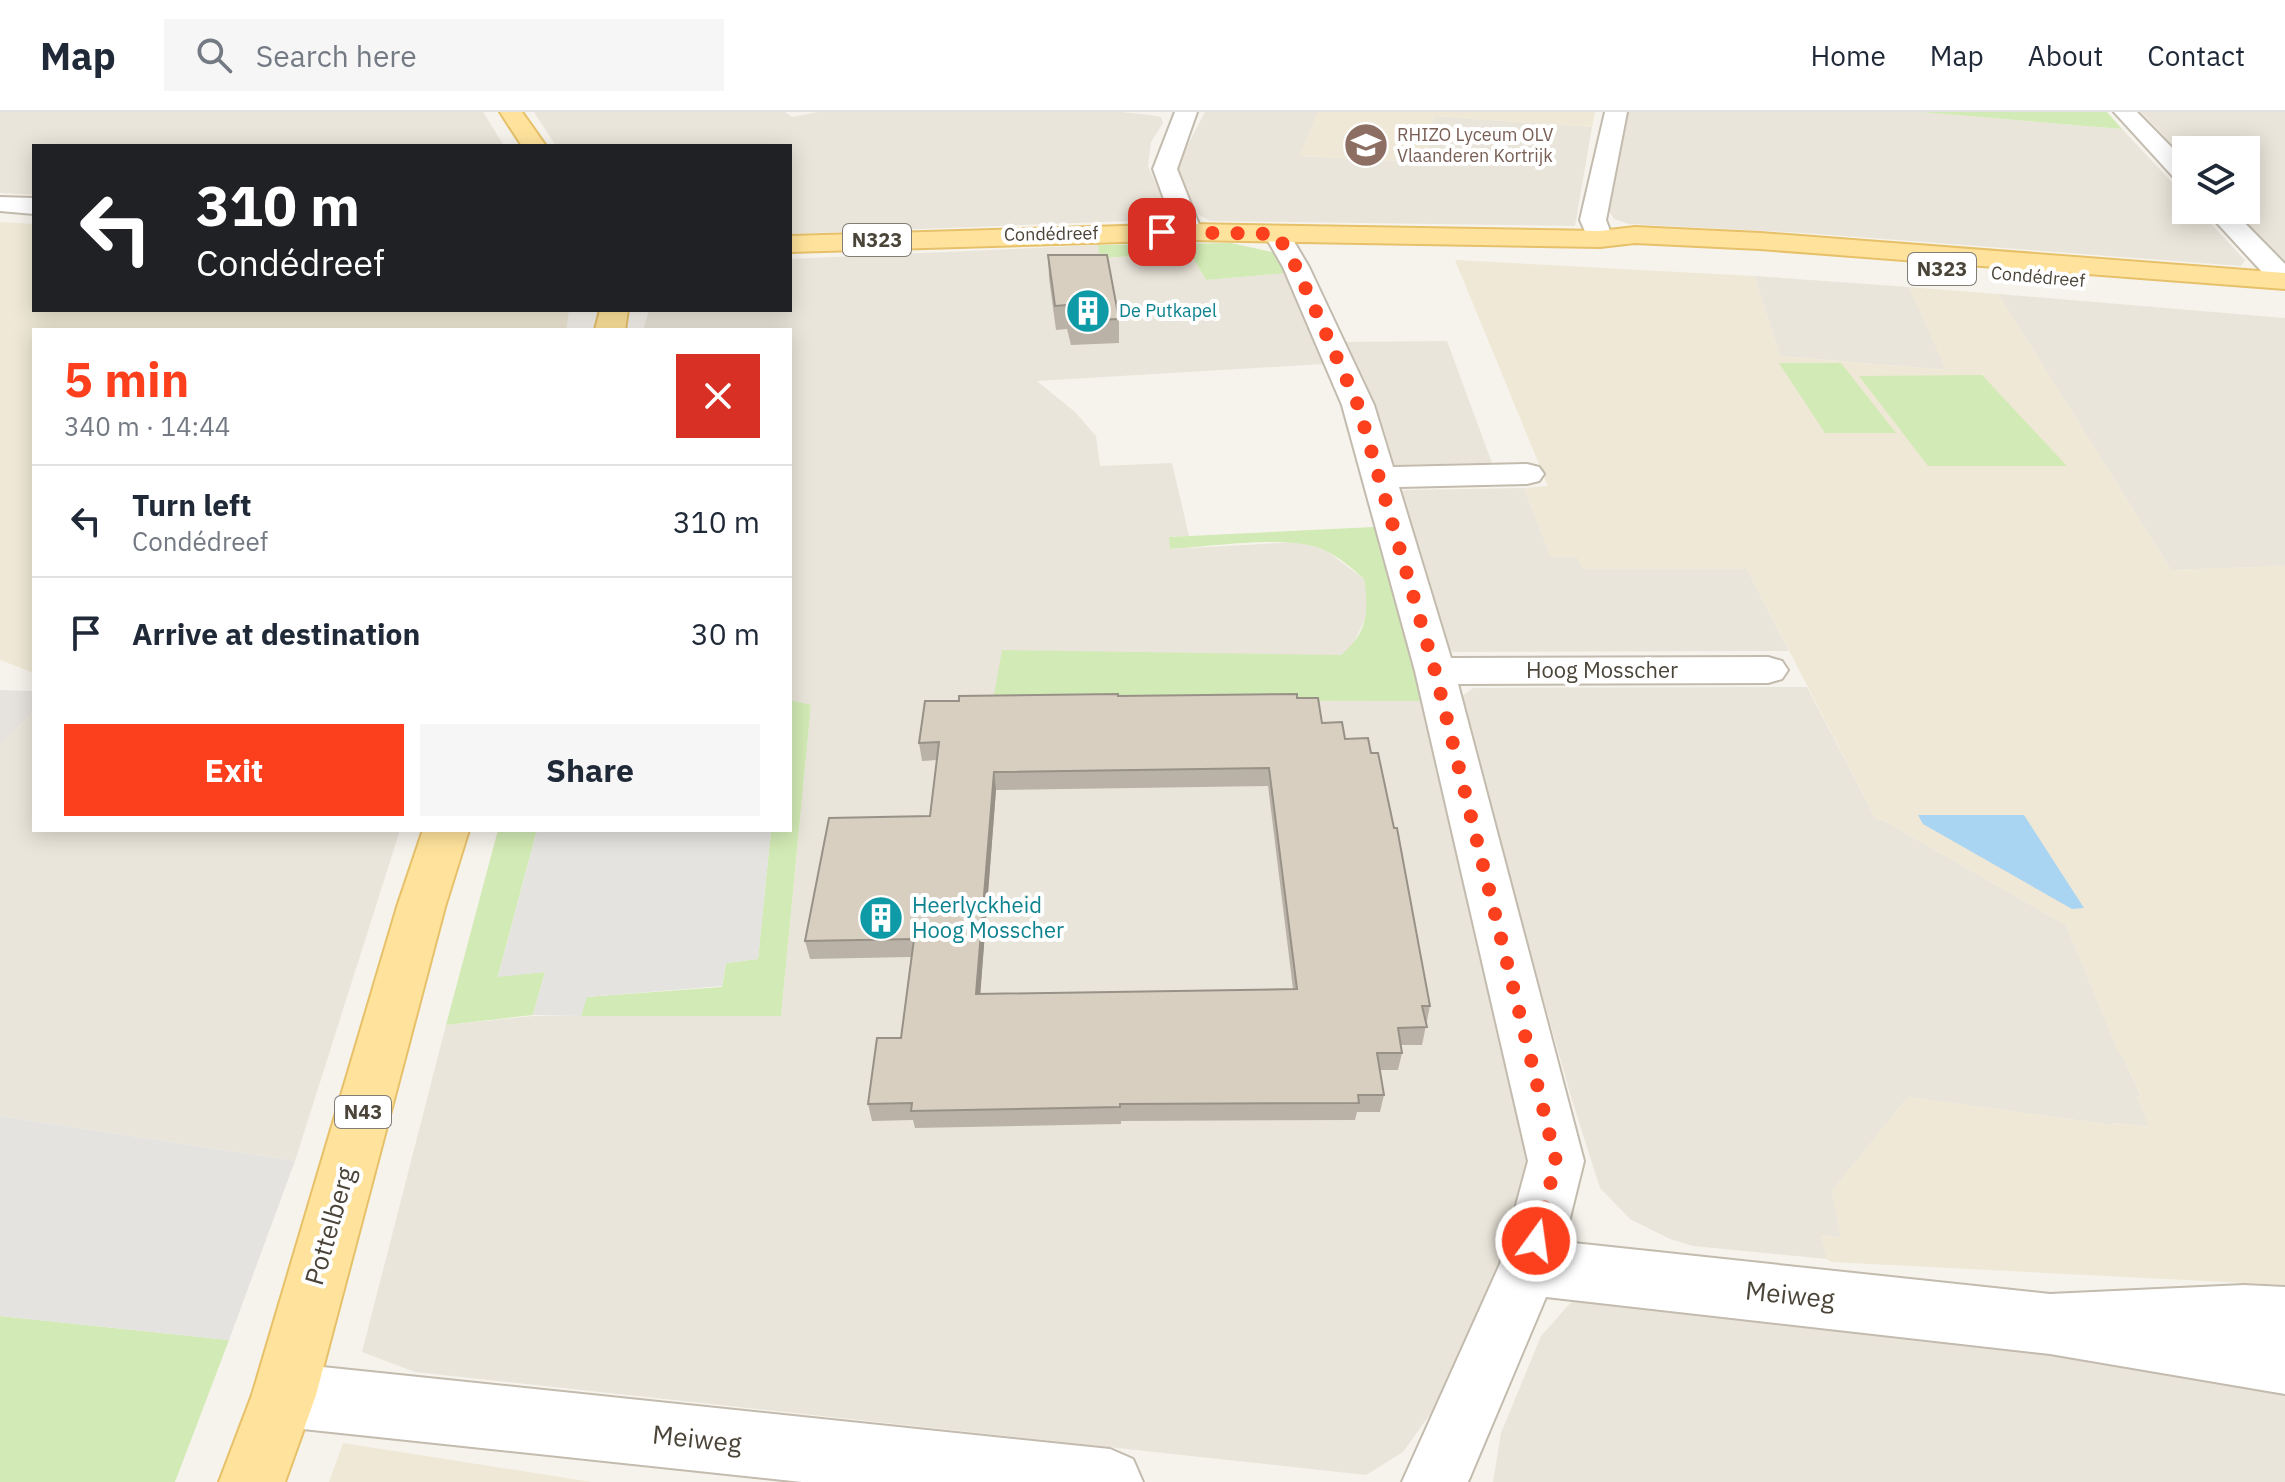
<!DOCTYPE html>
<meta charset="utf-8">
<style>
:root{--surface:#fff;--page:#f6f6f7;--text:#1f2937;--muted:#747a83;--line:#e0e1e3;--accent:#fc3f1d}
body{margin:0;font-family:"IBM Plex Sans",sans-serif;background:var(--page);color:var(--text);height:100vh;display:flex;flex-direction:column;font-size:30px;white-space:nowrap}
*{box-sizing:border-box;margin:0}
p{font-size:26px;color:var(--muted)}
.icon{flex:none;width:44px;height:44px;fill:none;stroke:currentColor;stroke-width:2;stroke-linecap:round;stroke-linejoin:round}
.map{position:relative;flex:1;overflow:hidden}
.drawer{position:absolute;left:32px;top:216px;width:760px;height:504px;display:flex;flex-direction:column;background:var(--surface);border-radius:0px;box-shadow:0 4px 20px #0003}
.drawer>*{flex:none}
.top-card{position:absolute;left:32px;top:32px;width:760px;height:168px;border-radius:0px;box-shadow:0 4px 20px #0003;background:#202124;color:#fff;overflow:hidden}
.buttons{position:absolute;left:2172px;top:24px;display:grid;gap:16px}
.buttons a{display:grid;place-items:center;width:88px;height:88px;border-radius:0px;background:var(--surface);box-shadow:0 4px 20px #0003;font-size:40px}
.pin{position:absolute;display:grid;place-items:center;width:68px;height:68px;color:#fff;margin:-34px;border-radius:16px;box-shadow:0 4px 12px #0006}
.me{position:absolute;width:88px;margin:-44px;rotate:14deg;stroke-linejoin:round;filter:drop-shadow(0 0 6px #0008)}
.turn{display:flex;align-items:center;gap:28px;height:168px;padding:0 32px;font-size:36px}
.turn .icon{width:104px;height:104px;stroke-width:2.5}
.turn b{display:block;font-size:56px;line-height:68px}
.round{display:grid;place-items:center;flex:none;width:84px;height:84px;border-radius:0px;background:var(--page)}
.head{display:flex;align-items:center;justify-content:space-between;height:136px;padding:0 32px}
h1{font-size:48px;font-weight:700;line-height:60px;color:var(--accent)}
.action{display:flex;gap:16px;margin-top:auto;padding:16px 32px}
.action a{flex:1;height:92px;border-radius:0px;background:var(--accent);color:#fff;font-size:32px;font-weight:700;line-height:92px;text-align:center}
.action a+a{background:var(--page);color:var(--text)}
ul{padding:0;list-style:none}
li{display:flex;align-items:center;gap:24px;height:112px;padding:0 32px;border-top:2px solid var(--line)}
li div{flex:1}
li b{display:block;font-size:30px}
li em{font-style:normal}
header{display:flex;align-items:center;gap:48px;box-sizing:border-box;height:112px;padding:0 40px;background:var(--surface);border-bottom:2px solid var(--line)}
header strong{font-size:38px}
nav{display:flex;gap:44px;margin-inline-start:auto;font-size:28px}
.search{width:560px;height:72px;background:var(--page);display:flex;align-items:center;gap:20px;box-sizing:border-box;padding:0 28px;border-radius:0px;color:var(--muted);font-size:30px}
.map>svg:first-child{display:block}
.residential{fill:#eae5da}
.industrial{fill:#e6e2dd}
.education{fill:#efe8d6}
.green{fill:#d2eab5}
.parking{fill:#e5e3e0}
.water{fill:#a9d4f2}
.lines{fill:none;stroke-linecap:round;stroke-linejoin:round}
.minor-casing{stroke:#c2bbae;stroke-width:4}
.major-casing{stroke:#e6c16a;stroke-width:4}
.minor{fill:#fff;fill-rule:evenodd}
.major{fill:#ffe39c;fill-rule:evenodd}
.wall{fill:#bab2a6;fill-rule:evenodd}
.shaded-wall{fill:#979187}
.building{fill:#d8cfc1;stroke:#979187;stroke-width:2;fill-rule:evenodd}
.route{stroke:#fc3f1d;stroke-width:14;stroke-dasharray:0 25.2}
.labels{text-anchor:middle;stroke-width:8;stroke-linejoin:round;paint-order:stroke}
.far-education-label{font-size:18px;fill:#785e54;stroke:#fff;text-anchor:start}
.far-street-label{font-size:18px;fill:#4b4439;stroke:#fff}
.far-culture-label{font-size:18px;fill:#0d838f;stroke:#fff;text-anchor:start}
.shield{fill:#fff;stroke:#817c74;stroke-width:2}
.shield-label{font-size:20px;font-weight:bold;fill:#4b4439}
.street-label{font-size:22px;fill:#4b4439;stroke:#fff}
.culture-label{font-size:22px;fill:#0d838f;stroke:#fff;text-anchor:start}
.near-street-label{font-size:26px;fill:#4b4439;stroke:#fff}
</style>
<header>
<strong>Map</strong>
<div class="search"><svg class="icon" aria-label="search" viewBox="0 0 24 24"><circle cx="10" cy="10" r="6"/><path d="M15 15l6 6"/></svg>Search here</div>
<nav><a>Home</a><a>Map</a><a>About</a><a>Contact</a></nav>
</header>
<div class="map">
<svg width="2285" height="1370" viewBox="0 0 2285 1370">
<rect width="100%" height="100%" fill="#f6f3ec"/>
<g class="residential">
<polygon points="0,0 483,0 504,34 34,34 34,83 0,81"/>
<polygon points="534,0 785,0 792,5 818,0 1121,0 1150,3 1161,5 1163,11 1151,30 1148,54 1169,102 1154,108 790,122 790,34 556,34"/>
<polygon points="1205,0 1318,0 1300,44 1424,50 1434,4 1592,15 1575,114 1210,109 1199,103 1189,90 1176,64 1182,44"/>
<polygon points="1628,0 1921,0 2122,17 2186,85 2186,98 2198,98 2245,148 2241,154 1804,121 1629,112 1614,107 1609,99"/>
<polygon points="2141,0 2285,0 2285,150 2235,98 2246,98 2246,38 2186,38 2186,47"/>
<polygon points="1098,133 1101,146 1190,141 1206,168 1286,161 1323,252 1037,269 1075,300 1096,324 1100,354 1172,351 1189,424 1169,425 1171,437 1298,430 1324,437 1364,467 1369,498 1352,535 1341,543 994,588 1427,589 1530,1041 1513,1116 1446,1280 1403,1340 1366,1363 415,1260 362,1240 446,913 533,904 781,904 811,594 790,588 790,218 643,218 649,198 790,198 790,147"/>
<polygon points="1754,164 1909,175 1947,258 1780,244"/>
<polygon points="1998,182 2285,206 2285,454 2171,458"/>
<polygon points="1447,229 1492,351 1390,353 1342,230"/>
<polygon points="1524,376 1551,445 1578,445 1639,457 1747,457 1789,539 1454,540 1441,533 1398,381 1404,378"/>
<polygon points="1807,575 1876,707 1883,708 2066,813 2119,941 2122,942 2141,985 2137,984 2150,1015 2114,1011 2113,1013 1908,985 1832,1079 1842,1126 1821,1123 1827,1147 1693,1134 1670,1127 1630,1107 1600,1076 1572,988 1458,587 1473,576"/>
<polygon points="34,599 34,718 400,718 295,1049 0,1004 0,633"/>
<polygon points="1574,1187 2285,1239 2285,1370 1493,1370 1501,1321 1541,1224"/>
</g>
<polygon class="industrial" points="0,578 34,579 34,599 0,633"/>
<g class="education">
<polygon points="1318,0 1595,0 1592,15 1434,4 1424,50 1299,44"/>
<polygon points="0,110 34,112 34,198 569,198 566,218 34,218 34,561 0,548"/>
<polygon points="1455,148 1754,164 1780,244 1946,258 1909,175 1998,182 2171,458 2285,454 2285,1173 1831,1150 1827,1147 1821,1123 1841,1126 1832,1079 1908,985 2113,1013 2113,1011 2149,1015 2137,984 2141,984 2122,942 2119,942 2066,813 1883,708 1876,707 1747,457 1583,457 1577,445 1551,445 1524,376 1548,374"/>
<polygon points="343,1331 592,1370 329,1370"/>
</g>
<g class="green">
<polygon points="1921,0 2107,0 2122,17"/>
<polygon points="1231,131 1272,140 1283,148 1286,161 1206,168 1190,141 1100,146 1098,133"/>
<polygon points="1779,251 1841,251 1896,321 1825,321"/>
<polygon points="1982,263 2067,354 1928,354 1859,264"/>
<path d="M1374 415 1427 589 993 588 1002 538 1341 543C1368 521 1369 499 1364 467 1352 456 1339 445 1324 438 1291 422 1210 435 1170 437L1169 425Z"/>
<polygon points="790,588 811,593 781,904 581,904 586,885 722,875 726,851 758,847 771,718 790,718"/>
<polygon points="498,718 537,718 498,864 545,860 533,903 446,913"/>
<polygon points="0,1204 229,1228 175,1370 0,1370"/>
</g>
<g class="parking">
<polygon points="537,718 771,718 758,847 726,851 722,874 587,885 581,904 533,903 545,860 498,865"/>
<polygon points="0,1004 295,1049 229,1228 0,1204"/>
</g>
<polygon class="water" points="1918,703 2024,703 2084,796 2072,797 1923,712"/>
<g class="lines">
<g class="minor-casing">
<g id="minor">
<polygon points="1175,0 1197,0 1177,57 1202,120 1198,125 1180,125 1176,120 1153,57"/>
<polygon points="1605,0 1627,0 1606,108 1613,127 1609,133 1591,133 1580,108"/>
<polygon points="2114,0 2137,0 2186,50 2186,71 2177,69"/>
<polygon points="0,85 34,86 34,102 0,99"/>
<polygon points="2205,98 2232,98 2285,152 2285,176 2275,174"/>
<polygon points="1277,114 1286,116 1309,155 1374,293 1393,355 1527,352 1539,355 1544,362 1539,369 1527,372 1399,375 1451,546 1768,545 1782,549 1788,558 1782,567 1768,571 1458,572 1584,1049 1564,1130 2050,1182 2244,1173 2285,1175 2285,1282 2050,1242 1546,1185 1468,1370 1402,1370 1500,1152 1528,1049 1415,559 1342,293 1283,155 1264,122 1268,116"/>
<polygon points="284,1251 1110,1337 1133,1347 1143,1370 802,1370 284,1315 262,1305 252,1283 262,1261"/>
</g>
</g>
<g class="major-casing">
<g id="major">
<polygon points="500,0 522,0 546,34 522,34"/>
<polygon points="1189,112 1600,119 1635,115 1760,121 2285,161 2285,177 1760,137 1635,131 1600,135 1189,128 790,140 790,124"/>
<polygon points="600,198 628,198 625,218 595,218"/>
<polygon points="423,718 469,718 445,795 316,1283 285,1370 219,1370 252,1283 397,795"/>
</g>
</g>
<use href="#minor" class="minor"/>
<use href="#major" class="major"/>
</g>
<g class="wall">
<polygon points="1048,143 1119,207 1119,231 1071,233 1067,217 1056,218 1049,166"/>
<path d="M1118 584 1297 586 1322 611 1345 627 1430 894 1422 933H1401L1402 941 1398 958H1380L1384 983 1380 1000H1357L1355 1008 1121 1009V1012L915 1016 913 1008 872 1009 868 992 901 926 911 845 810 847 805 829 930 704 937 648 922 649 919 631 959 589ZM1268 674 1293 877 980 882 996 678Z"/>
</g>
<polygon class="shaded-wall" points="994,660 996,678 979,899 976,882"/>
<g class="building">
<polygon points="1048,143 1107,143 1119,207 1070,209 1066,193 1055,194"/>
<path d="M1118 582V584L1297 582V586H1318L1322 611 1342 610 1345 627 1368 626 1371 641H1378L1394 716H1397L1430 894H1422L1427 915 1398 916 1402 941H1377L1384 983H1358L1359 991 1120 992V995L911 999 912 991 868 992 877 926H901L914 827 805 829 829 706 930 704 939 630 919 631 925 589H959V584ZM1269 656 1297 877 976 882 994 660Z"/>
</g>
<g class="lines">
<polyline class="route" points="1162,120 1277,122 1296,155 1358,293 1435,559 1556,1049 1536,1129"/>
</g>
<defs>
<g id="school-disc" transform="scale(2.3)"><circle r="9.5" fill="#8d6e63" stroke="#fff"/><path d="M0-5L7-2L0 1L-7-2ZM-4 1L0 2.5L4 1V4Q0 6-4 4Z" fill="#fff"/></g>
<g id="building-disc" transform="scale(2.3)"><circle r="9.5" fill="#0f9aa8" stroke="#fff"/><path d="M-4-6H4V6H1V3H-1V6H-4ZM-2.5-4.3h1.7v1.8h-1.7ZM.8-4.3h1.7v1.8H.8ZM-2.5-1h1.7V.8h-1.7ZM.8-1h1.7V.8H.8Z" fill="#fff"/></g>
</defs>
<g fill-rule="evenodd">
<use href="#school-disc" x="1366" y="33"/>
<use href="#building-disc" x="1088" y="199"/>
<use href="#building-disc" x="881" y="806"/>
</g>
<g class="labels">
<g class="far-education-label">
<text x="1397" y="29">RHIZO Lyceum OLV<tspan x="1397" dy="21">Vlaanderen Kortrijk</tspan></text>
</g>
<g class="far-street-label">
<text transform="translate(1051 122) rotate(-1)" y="6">Condédreef</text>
<text transform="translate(2038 165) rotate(5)" y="6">Condédreef</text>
</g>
<g class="far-culture-label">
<text x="1119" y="205">De Putkapel</text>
</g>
<g class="shield">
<rect x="843" y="112" width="68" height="32" rx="6"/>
<rect x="1908" y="141" width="68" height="32" rx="6"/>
<rect x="335" y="984" width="56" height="32" rx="6"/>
</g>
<g class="shield-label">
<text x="877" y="135">N323</text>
<text x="1942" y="164">N323</text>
<text x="363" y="1007">N43</text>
</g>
<g class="street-label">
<text x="1602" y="566">Hoog Mosscher</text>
</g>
<g class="culture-label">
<text x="912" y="801">Heerlyckheid<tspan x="912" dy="25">Hoog Mosscher</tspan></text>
</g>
<g class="near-street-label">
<text transform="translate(330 1114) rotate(-74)" y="9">Pottelberg</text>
<text transform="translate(1790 1183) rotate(6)" y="9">Meiweg</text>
<text transform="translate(697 1327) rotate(6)" y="9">Meiweg</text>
</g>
</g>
</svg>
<div class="buttons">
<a><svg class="icon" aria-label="layers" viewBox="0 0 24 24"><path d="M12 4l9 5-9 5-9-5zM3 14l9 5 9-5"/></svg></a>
</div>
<div class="pin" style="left:1162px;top:120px;background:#d93025"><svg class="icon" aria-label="arrive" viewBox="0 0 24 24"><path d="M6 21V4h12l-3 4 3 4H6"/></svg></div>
<svg class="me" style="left:1536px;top:1129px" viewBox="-20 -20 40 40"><circle r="17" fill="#fc3f1d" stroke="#fff" stroke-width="3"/><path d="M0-11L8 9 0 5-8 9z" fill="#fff"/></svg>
<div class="top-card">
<div class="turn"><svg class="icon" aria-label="left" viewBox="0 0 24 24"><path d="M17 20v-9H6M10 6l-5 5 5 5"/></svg><div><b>310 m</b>Condédreef</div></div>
</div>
<section class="drawer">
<div class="head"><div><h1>5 min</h1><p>340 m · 14:44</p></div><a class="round" style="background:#d93025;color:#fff"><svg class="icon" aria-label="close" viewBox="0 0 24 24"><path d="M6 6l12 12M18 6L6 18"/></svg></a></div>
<ul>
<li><svg class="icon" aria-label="left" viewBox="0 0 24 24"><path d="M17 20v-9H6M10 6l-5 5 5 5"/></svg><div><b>Turn left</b><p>Condédreef</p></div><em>310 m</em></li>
<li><svg class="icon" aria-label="arrive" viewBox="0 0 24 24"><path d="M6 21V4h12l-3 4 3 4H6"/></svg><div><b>Arrive at destination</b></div><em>30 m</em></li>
</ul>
<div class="action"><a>Exit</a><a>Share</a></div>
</section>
</div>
